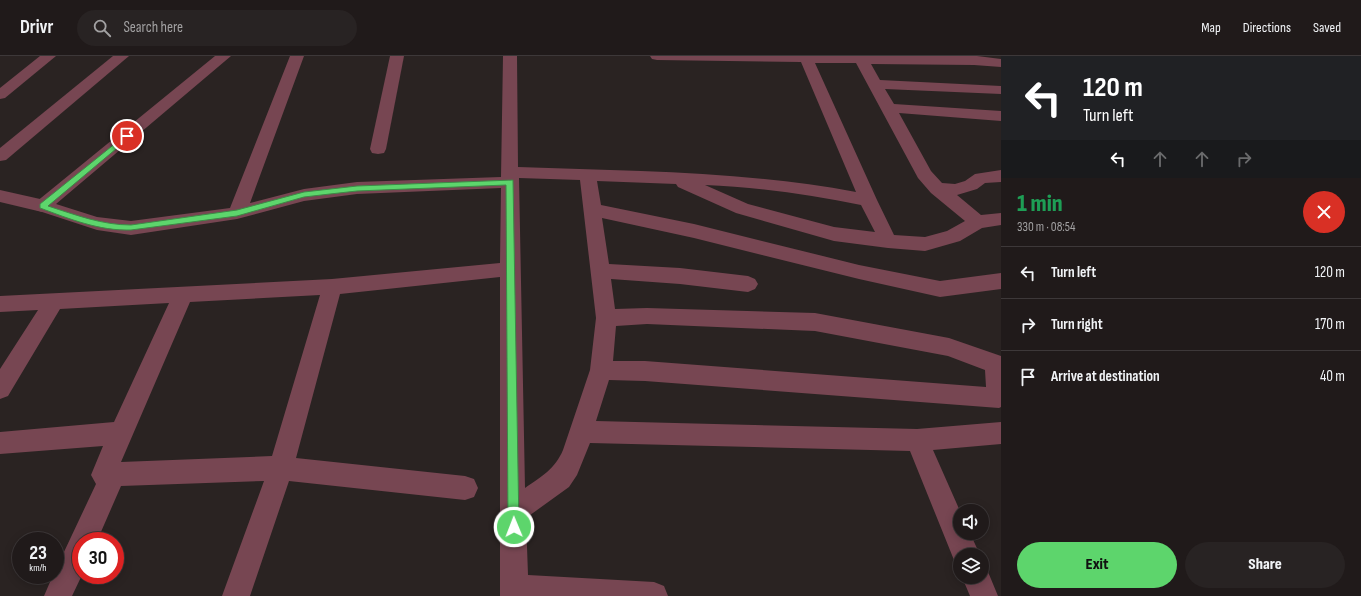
<!DOCTYPE html>
<meta charset="utf-8">
<style>
:root{--surface:#201a1a;--page:#282323;--text:#f1f3f6;--muted:#a2a1a2;--line:#3d3839;--accent:#5dd56c}
body{margin:0;font-family:"Sofia Sans Condensed",sans-serif;background:var(--page);color:var(--text);height:100vh;display:flex;flex-direction:column;font-size:15px;white-space:nowrap}
*{box-sizing:border-box;margin:0}
p{font-size:13px;color:var(--muted)}
.icon{flex:none;width:22px;height:22px;fill:none;stroke:currentColor;stroke-width:2;stroke-linecap:round;stroke-linejoin:round}
.map{position:relative;flex:1;overflow:hidden}
.panel{display:flex;flex-direction:column;background:var(--surface);width:360px}
.panel>*{flex:none}
.top-card{background:#202124;color:#fff;overflow:hidden}
.fabs{position:absolute;left:953px;top:448px;display:grid;gap:8px}
.fabs a{display:grid;place-items:center;width:36px;height:36px;border-radius:50%;background:var(--surface);box-shadow:0 2px 10px #0003,0 0 0 1px var(--line);font-size:20px}
.speed{position:absolute;left:12px;top:476px;display:flex;gap:8px;font-size:20px;font-weight:700;text-align:center}
.speed>*{display:grid;place-content:center;width:52px;height:52px;border-radius:50%;background:var(--surface);box-shadow:0 2px 10px #0003,0 0 0 1px var(--line);line-height:1}
.speed small{font-size:10px;font-weight:400}
.speed .limit{border:6px solid #d22;background:#fff;color:#111}
.pin{position:absolute;display:grid;place-items:center;width:34px;height:34px;color:#fff;margin:-17px;border:2px solid #fff;border-radius:50%;box-shadow:0 1px 4px #0007}
.me{position:absolute;width:44px;margin:-22px;rotate:359deg;stroke-linejoin:round;filter:drop-shadow(0 0 3px #0008)}
.turn{display:flex;align-items:center;gap:14px;height:84px;padding:0 16px;font-size:18px}
.turn .icon{width:52px;height:52px;stroke-width:2.5}
.turn b{display:block;font-size:28px;line-height:34px}
.lanes{display:flex;align-items:center;height:38px;padding:0 16px;background:#0003;justify-content:center;gap:20px;direction:ltr}
.lanes .off{opacity:.35}
.round{display:grid;place-items:center;flex:none;width:42px;height:42px;border-radius:21px;background:var(--page)}
.head{display:flex;align-items:center;justify-content:space-between;height:68px;padding:0 16px}
h1{font-size:24px;font-weight:800;line-height:30px;color:#1e9e55}
.cta{display:flex;gap:8px;margin-top:auto;padding:8px 16px}
.cta a{flex:1;height:46px;border-radius:24px;background:var(--accent);color:#111;font-size:16px;font-weight:800;line-height:46px;text-align:center}
.cta a+a{background:var(--page);color:var(--text)}
ul{padding:0;list-style:none}
li{display:flex;align-items:center;gap:12px;height:52px;padding:0 16px;border-top:1px solid var(--line)}
li div{flex:1}
li b{display:block;font-size:15px}
li em{font-style:normal}
header{display:flex;align-items:center;gap:24px;box-sizing:border-box;height:56px;padding:0 20px;background:var(--surface);border-bottom:1px solid var(--line)}
header strong{font-size:19px}
nav{display:flex;gap:22px;margin-inline-start:auto;font-size:14px}
.search{width:280px;height:36px;background:var(--page);display:flex;align-items:center;gap:10px;box-sizing:border-box;padding:0 14px;border-radius:22px;color:var(--muted);font-size:15px}
main{display:flex;flex:1;min-height:0}
.map>svg:first-child{display:block}
.lines{fill:none;stroke-linecap:round;stroke-linejoin:round}
.minor{fill:#774652;fill-rule:evenodd}
.tertiary{fill:#774652;fill-rule:evenodd}
.route{fill:#5dd56c;stroke:#3c8a46}
</style>
<header>
<strong>Drivr</strong>
<div class="search"><svg class="icon" aria-label="search" viewBox="0 0 24 24"><circle cx="10" cy="10" r="6"/><path d="M15 15l6 6"/></svg>Search here</div>
<nav><a>Map</a><a>Directions</a><a>Saved</a></nav>
</header>
<main>
<div class="map">
<svg width="1001" height="540" viewBox="0 0 1001 540">
<rect width="100%" height="100%" fill="#2a2322"/>
<g class="lines">
<g class="minor">
<polygon points="40,0 56,0 5,42 0,43 0,32"/>
<polygon points="113,0 129,0 6,104 0,105 0,92"/>
<path d="M215 0H231L56 148 97 161 131 165 230 152 290 0H304L250 147 304 133 357 126 501 121 503 0H517L518 111C631 115 744 115 856 136L801 6 657 4 652 3 650 0H977L1001 3V11L974 9 871 8 880 24 1001 30V38L885 33 894 48 1001 55V65L899 57 931 115 942 127 955 128 965 125 975 118 1001 114V126L985 127 977 133 957 139 981 159 1001 157V169L982 172 960 185 925 195 888 192 834 185 736 157 678 131 676 128 597 125 601 149 694 168 859 209 940 225 1001 217V233L940 241 859 223 694 182 602 162 609 208 680 212 748 220 755 223 758 228 755 233 748 236 680 228 611 223 615 253 647 252 815 257 949 282 1001 300V351L999 352 645 325 609 324 596 365 917 373 1001 366V388L933 394 960 455V477H970L980 499H960V510L956 509 910 395 590 387 577 419 569 431 526 462 528 519 654 526 664 530 668 540H500V221L340 238 296 402 465 420 474 423 478 432 474 441 465 444 289 425 250 540H222L264 425 121 430 97 485H81L82 519 72 540H44L53 519H55V515L96 428 91 419 103 390 0 398V376L114 366 169 247 60 253 8 340 0 343V313L38 254 0 256V240L332 223 500 207 501 132 357 138 304 145 237 163 131 179 97 174 36 154 33 150 36 146ZM815 7H856L918 122 931 137 965 165 947 175 925 181 894 179 877 144ZM519 122 580 124 596 262 590 314 563 394C555 413 542 420 525 432ZM705 129C757 131 810 139 861 149L875 176 834 171 748 148ZM320 239 272 400 121 406 190 246ZM647 268 815 275 948 300 985 314 986 331 645 305H613L616 270Z"/>
<polygon points="390,0 404,0 386,93 384,97 378,98 372,97 370,93"/>
<polygon points="982,510 986,511 998,540 970,540 962,521 982,521"/>
</g>
<polygon class="tertiary" points="0,134 49,145 51,150 49,155 42,156 0,146"/>
</g>
<path class="route" d="M127 78 130 80 129 82 48 150C76 159 102 169 131 169L237 154 304 136 357 130 513 124 519 471 518 475 514 477 510 475 508 471 506 129 357 135 330 138 304 141 237 160 131 174C99 175 70 163 40 152V148Z"/>
</svg>
<div class="fabs">
<a><svg class="icon" aria-label="sound" viewBox="0 0 24 24"><path d="M4 9h4l5-4v14l-5-4H4zM17 9q2 3 0 6"/></svg></a>
<a><svg class="icon" aria-label="layers" viewBox="0 0 24 24"><path d="M12 4l9 5-9 5-9-5zM3 14l9 5 9-5"/></svg></a>
</div>
<div class="speed"><div>23<small>km/h</small></div><div class="limit">30</div></div>
<div class="pin" style="left:127px;top:80px;background:#d93025"><svg class="icon" aria-label="arrive" viewBox="0 0 24 24"><path d="M6 21V4h12l-3 4 3 4H6"/></svg></div>
<svg class="me" style="left:514px;top:471px" viewBox="-20 -20 40 40"><circle r="17" fill="#5dd56c" stroke="#fff" stroke-width="3"/><path d="M0-11L8 9 0 5-8 9z" fill="#fff"/></svg>
</div>
<section class="panel">
<div class="top-card">
<div class="turn"><svg class="icon" aria-label="left" viewBox="0 0 24 24"><path d="M17 20v-9H6M10 6l-5 5 5 5"/></svg><div><b>120 m</b>Turn left</div></div>
<div class="lanes"><svg class="icon" aria-label="left" viewBox="0 0 24 24"><path d="M17 20v-9H6M10 6l-5 5 5 5"/></svg><svg class="icon off" aria-label="ahead" viewBox="0 0 24 24"><path d="M12 20V5M6 11l6-6 6 6"/></svg><svg class="icon off" aria-label="ahead" viewBox="0 0 24 24"><path d="M12 20V5M6 11l6-6 6 6"/></svg><svg class="icon off" aria-label="right" viewBox="0 0 24 24"><path d="M7 20v-9h11M14 6l5 5-5 5"/></svg></div>
</div>
<div class="head"><div><h1>1 min</h1><p>330 m · 08:54</p></div><a class="round" style="background:#d93025;color:#fff"><svg class="icon" aria-label="close" viewBox="0 0 24 24"><path d="M6 6l12 12M18 6L6 18"/></svg></a></div>
<ul>
<li><svg class="icon" aria-label="left" viewBox="0 0 24 24"><path d="M17 20v-9H6M10 6l-5 5 5 5"/></svg><div><b>Turn left</b></div><em>120 m</em></li>
<li><svg class="icon" aria-label="right" viewBox="0 0 24 24"><path d="M7 20v-9h11M14 6l5 5-5 5"/></svg><div><b>Turn right</b></div><em>170 m</em></li>
<li><svg class="icon" aria-label="arrive" viewBox="0 0 24 24"><path d="M6 21V4h12l-3 4 3 4H6"/></svg><div><b>Arrive at destination</b></div><em>40 m</em></li>
</ul>
<div class="cta"><a>Exit</a><a>Share</a></div>
</section>
</main>
